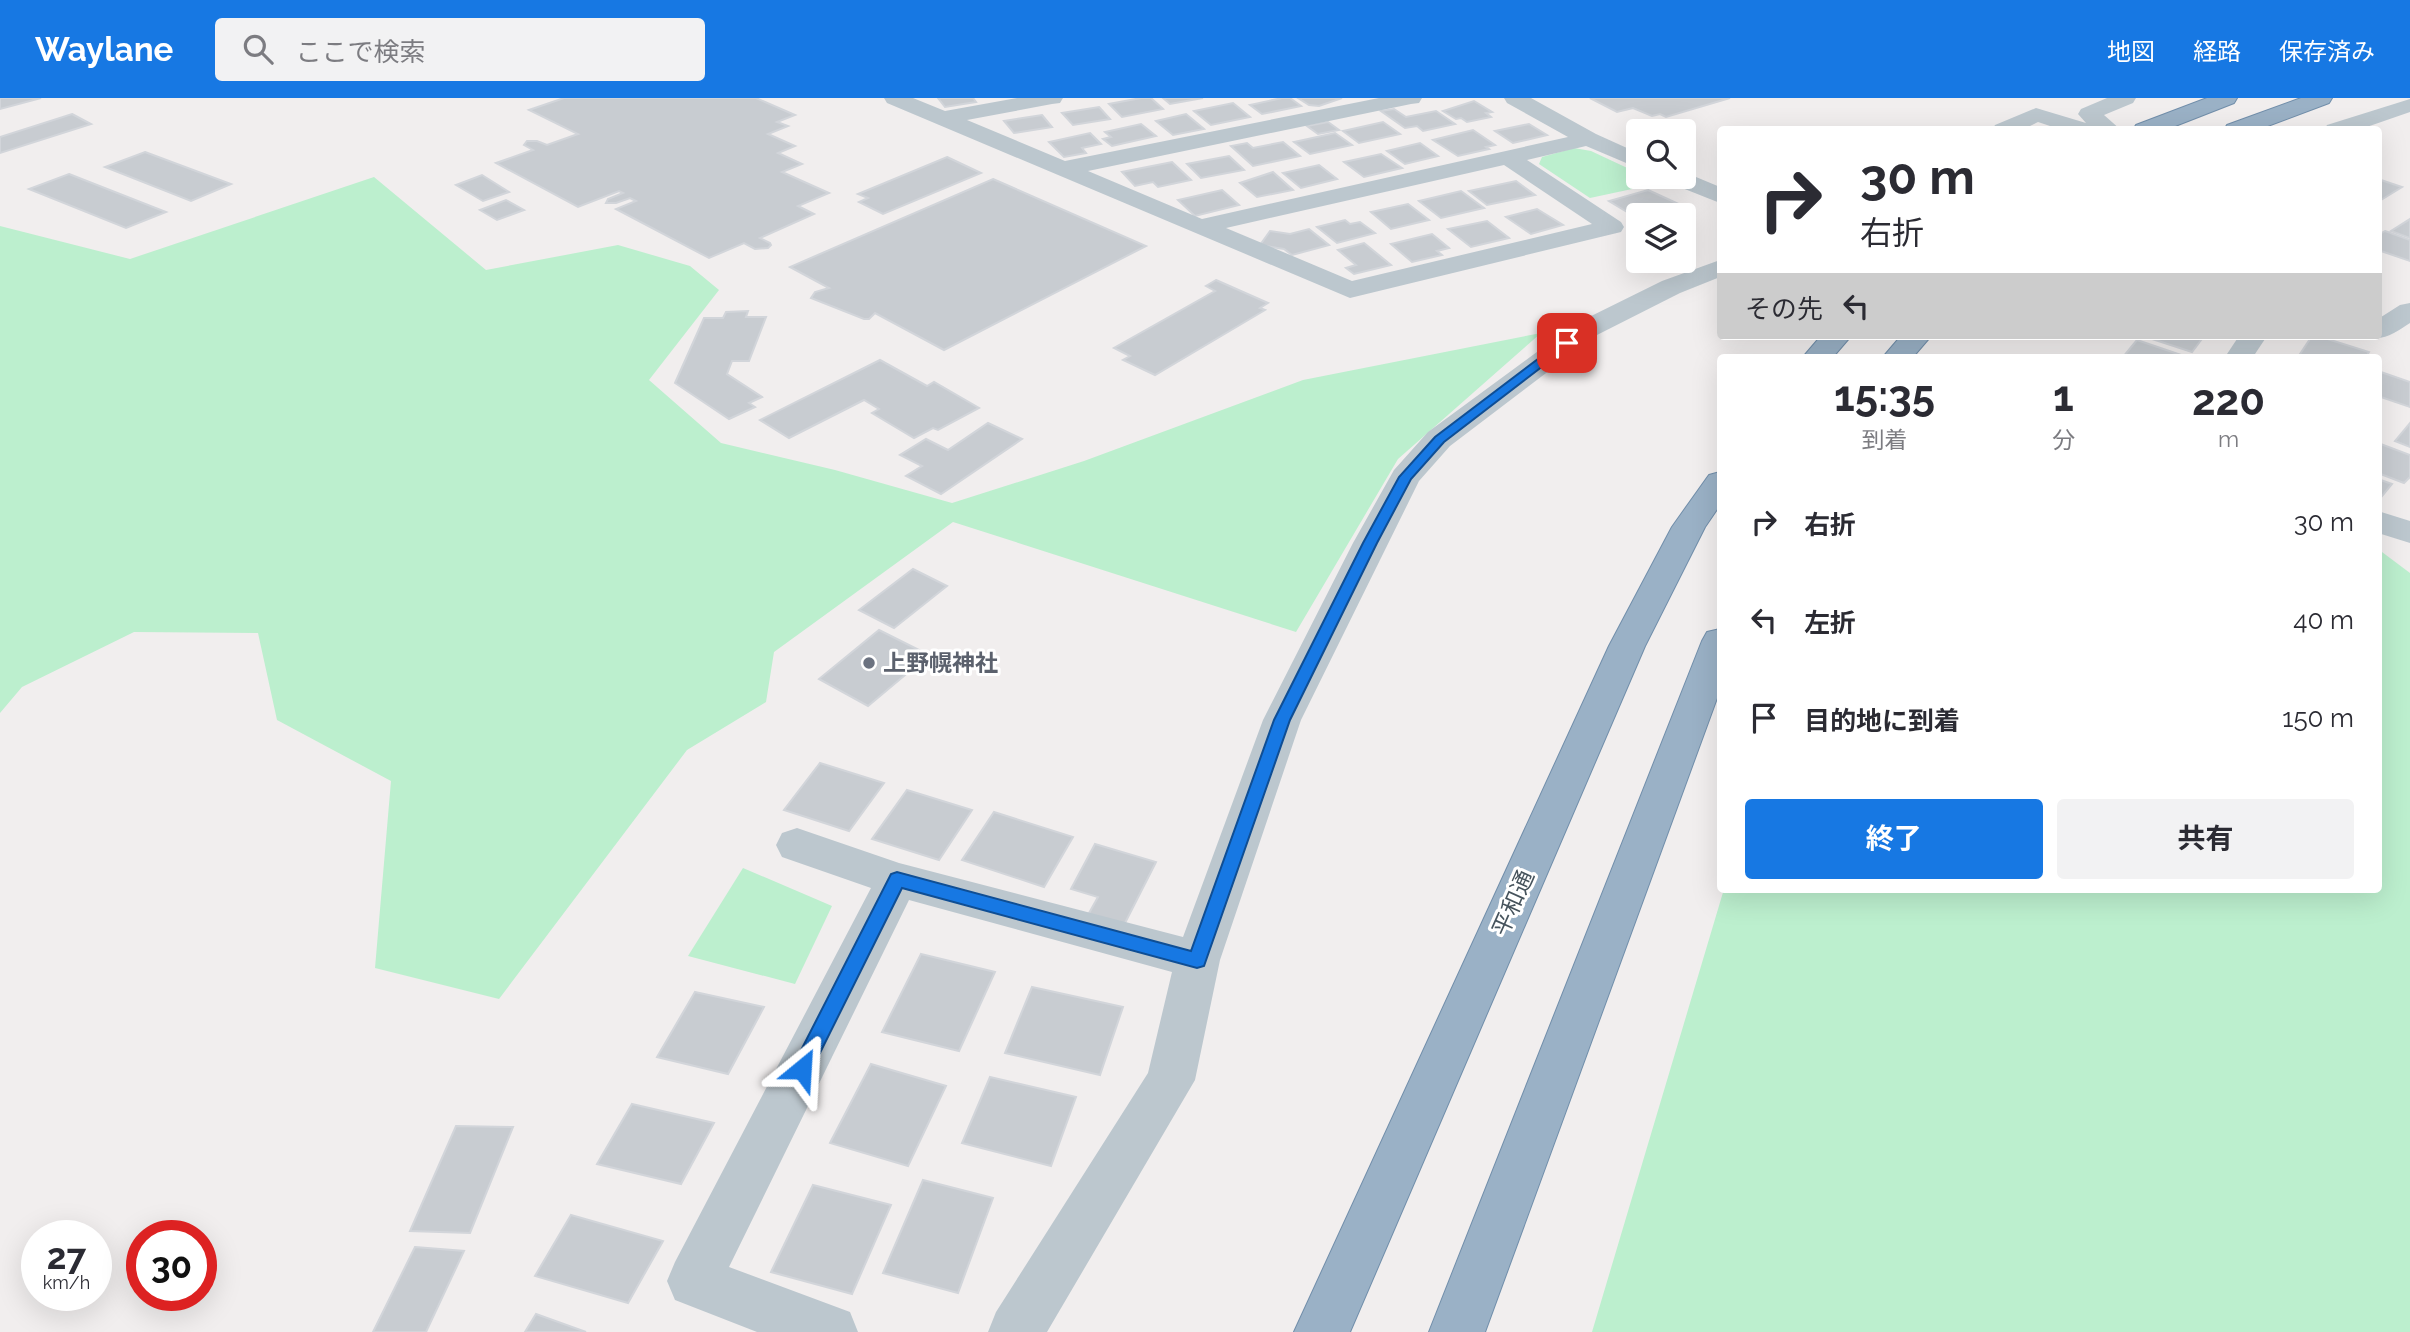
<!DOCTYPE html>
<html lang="ja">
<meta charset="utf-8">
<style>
:root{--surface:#fff;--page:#f2f2f3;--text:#2b2b33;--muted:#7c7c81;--accent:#1778e3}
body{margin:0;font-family:Raleway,"Noto Sans JP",sans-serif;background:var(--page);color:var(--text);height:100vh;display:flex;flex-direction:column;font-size:26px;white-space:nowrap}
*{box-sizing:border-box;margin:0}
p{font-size:23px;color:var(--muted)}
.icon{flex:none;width:38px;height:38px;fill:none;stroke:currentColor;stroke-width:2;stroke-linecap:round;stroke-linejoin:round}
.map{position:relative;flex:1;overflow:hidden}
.side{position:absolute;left:1717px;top:256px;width:665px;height:539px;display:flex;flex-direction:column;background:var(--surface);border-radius:7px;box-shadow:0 7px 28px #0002}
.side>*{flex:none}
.hud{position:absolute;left:1717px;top:28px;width:665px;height:214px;border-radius:7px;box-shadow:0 7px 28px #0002;background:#fff;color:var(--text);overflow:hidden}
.controls{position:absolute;left:1626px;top:21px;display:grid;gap:14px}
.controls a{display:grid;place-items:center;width:70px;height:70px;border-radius:7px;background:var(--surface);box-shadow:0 7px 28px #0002;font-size:35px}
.speed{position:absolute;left:21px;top:1122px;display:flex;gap:14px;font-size:35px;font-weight:700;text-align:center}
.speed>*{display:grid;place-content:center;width:91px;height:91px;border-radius:50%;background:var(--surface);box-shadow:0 7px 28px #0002;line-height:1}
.speed small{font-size:18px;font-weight:400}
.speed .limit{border:10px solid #d22;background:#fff;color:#111}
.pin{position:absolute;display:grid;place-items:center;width:60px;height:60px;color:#fff;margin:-30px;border-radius:14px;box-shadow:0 4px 10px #0006}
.me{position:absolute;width:77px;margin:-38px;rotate:27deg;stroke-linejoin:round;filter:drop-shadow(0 0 5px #0008)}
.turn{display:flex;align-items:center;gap:24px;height:147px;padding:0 28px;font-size:32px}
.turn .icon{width:91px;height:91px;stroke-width:2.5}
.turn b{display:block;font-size:49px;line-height:60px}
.then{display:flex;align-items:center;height:66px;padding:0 28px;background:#0003;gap:14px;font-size:26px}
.eta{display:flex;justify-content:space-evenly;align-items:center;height:119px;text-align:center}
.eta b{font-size:42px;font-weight:700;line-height:49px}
.action{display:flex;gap:14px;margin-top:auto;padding:14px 28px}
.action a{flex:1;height:80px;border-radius:7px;background:var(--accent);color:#fff;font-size:28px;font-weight:700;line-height:80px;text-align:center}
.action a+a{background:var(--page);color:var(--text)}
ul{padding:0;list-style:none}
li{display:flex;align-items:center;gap:21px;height:98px;padding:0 28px}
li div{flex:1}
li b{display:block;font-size:26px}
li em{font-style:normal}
header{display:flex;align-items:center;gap:42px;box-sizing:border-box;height:98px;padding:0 35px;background:var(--accent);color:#fff}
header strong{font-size:33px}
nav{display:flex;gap:38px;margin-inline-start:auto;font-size:24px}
.search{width:490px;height:63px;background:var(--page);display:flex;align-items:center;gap:18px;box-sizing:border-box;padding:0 24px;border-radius:7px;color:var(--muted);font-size:26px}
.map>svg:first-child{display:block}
.green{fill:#bcefce}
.building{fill:#c8ccd1;stroke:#d2d5da;stroke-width:2}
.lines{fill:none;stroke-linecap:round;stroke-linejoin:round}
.trunk-casing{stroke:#718eaa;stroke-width:2}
.minor{fill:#bcc7ce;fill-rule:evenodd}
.trunk{fill:#9ab1c6;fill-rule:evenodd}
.route{fill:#1778e3;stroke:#0f4e94;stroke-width:2}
.worship-dot{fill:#6b7280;stroke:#fff;stroke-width:2.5}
.labels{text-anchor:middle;stroke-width:6;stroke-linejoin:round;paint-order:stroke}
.worship-label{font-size:23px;font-weight:bold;fill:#5b616d;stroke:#fff;text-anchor:start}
.street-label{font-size:23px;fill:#46535c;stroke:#fff}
</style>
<header>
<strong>Waylane</strong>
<div class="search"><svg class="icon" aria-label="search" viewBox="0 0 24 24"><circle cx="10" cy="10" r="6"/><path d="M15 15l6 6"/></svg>ここで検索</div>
<nav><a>地図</a><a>経路</a><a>保存済み</a></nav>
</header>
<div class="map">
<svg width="2410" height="1234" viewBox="0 0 2410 1234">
<rect width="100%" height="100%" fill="#f1eeee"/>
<g class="green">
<polygon points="1574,50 1591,53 1638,75 1638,79 1647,79 1660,85 1590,100 1539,66 1542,59"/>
<polygon points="374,79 486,172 618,147 690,168 719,192 649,282 721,345 835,372 952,405 1084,363 1303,282 1541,235 1398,361 1296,534 953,424 774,554 766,604 687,652 499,901 375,870 391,683 277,622 258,535 134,534 22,589 0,615 0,128 130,161"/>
<polygon points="2378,451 2410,475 2410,1234 1592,1234 1724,791 2378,791"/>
<polygon points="743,770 832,808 795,886 688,858"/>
</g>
<g class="building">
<polygon points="0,0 41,0 0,11"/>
<polygon points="564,0 756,0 795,17 777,24 788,28 768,36 795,48 778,55 802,66 782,74 829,95 798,108 814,116 760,140 770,145 771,147 768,150 755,151 744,145 709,160 616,111 636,103 630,100 616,105 606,105 608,101 623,95 619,93 578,109 496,65 533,52 524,47 527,43 537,43 547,47 578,36 529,12"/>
<polygon points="938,0 973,0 976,4 945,9"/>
<polygon points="1141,0 1151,0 1163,11 1122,19 1109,6"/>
<polygon points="1163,0 1203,0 1170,6"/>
<polygon points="1282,0 1290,0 1301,8 1262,16 1250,7"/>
<polygon points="1298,0 1342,0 1319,8 1309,7"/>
<polygon points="1590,0 1730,0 1666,19 1660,16 1652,18 1633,10 1617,14"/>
<polygon points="1474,3 1492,14 1486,15 1491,19 1467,24 1461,20 1456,21 1443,13"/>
<polygon points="1233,5 1250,19 1211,27 1194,13"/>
<polygon points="1099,9 1110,21 1073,27 1062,15"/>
<polygon points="1394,11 1406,19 1436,13 1455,26 1423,33 1417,28 1405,30 1381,13"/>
<polygon points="72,16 91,26 0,55 0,39"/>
<polygon points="1186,16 1204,31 1173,37 1156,23"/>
<polygon points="1042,17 1052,29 1014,35 1004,23"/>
<polygon points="1328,24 1339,32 1318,36 1307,28"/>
<polygon points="1383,24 1400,36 1359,45 1343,33"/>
<polygon points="1141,26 1156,38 1112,48 1103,41 1111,39 1105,34"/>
<polygon points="1529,26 1547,37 1513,45 1495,33"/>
<polygon points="1473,32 1495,47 1486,49 1489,51 1458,58 1433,42"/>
<polygon points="1090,35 1101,46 1082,50 1086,55 1064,59 1049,44"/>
<polygon points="1335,35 1352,47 1310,56 1294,44"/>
<polygon points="1283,44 1300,58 1253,68 1231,48 1247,45 1253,50"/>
<polygon points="1420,45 1438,58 1405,66 1387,53"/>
<polygon points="145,54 231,86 191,103 105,69"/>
<polygon points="1381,56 1402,70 1364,79 1344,64"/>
<polygon points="1229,58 1244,72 1201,80 1187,66"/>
<polygon points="947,59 981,75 883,116 859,104 868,100 858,96"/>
<polygon points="1172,64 1191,82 1158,89 1153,84 1135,88 1122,74"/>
<polygon points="1319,67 1337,81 1301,90 1283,75"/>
<polygon points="1273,74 1293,92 1257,99 1240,85"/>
<polygon points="69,76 166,114 126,130 29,91"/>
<polygon points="482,77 509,94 483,103 456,87"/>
<polygon points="993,81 1146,148 944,252 875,215 869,221 864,221 811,200 815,194 829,190 790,169"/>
<polygon points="2378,81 2402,89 2381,102 2378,101"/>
<polygon points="1516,83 1535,97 1487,107 1469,93"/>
<polygon points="1222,92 1239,107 1195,118 1178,102"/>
<polygon points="1648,92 1681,107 1637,120 1609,103"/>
<polygon points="1461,93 1484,110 1441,120 1419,103"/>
<polygon points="506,102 524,112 497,122 480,112"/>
<polygon points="1408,106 1429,122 1391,131 1371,114"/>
<polygon points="1537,111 1563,127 1531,136 1506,119"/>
<polygon points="2410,121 2410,140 2391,133"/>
<polygon points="1345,122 1350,126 1360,124 1375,135 1337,145 1317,129"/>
<polygon points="1487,123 1509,140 1471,149 1448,131"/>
<polygon points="1309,131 1329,147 1292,157 1284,151 1260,147 1270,133 1290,136"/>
<polygon points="2385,133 2410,142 2410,163 2378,152 2378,137"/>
<polygon points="1432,136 1449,150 1437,153 1442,157 1412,164 1391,146"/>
<polygon points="1364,145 1391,167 1354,176 1346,170 1356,167 1338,152"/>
<polygon points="1216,182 1268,205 1260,210 1265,212 1155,277 1123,262 1130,258 1114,250 1215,193 1206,188"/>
<polygon points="748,213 746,219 766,219 749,263 732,263 727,276 762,299 749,305 755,309 729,321 675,285 704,220 723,220 726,214"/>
<polygon points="2143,238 2204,238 2192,254"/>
<polygon points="2312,238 2318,238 2369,254 2366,259 2298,259"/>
<polygon points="2137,242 2187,259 2123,259"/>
<polygon points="880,262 927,288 934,284 979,310 938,332 933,330 914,340 872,315 879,311 864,302 789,340 760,322"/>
<polygon points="2378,273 2410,284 2410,309 2378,298"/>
<polygon points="988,325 1022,341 941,396 906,378 922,368 900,357 926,341 948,352"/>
<polygon points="2410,325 2410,349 2395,343"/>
<polygon points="2378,345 2410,357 2410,379 2404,385 2378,375"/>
<polygon points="2378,381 2392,386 2378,403"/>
<polygon points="913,471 947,488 894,530 859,512"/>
<polygon points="879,532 929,557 868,608 819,581"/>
<polygon points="820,665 884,685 849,733 784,712"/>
<polygon points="907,692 972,712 939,762 872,741"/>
<polygon points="994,714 1073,739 1044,789 962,762"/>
<polygon points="1095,746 1156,764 1124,827 1088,817 1098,799 1071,791"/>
<polygon points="921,856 995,874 959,953 882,934"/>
<polygon points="1032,889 1123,909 1100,977 1005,955"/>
<polygon points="695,894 764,909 728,976 657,959"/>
<polygon points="871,966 946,988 908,1068 830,1045"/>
<polygon points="990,979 1076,999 1051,1068 962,1045"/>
<polygon points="632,1006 714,1025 681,1086 597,1066"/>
<polygon points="456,1028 513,1029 470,1135 410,1133"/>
<polygon points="923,1082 993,1100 958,1195 883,1175"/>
<polygon points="813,1087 891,1107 852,1196 771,1174"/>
<polygon points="571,1117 663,1143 628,1205 535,1178"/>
<polygon points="415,1149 464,1153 426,1234 373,1234"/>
<polygon points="536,1216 586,1234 525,1234"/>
</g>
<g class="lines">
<g class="trunk-casing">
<g id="trunk">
<polygon points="2207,0 2237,0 2234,5 2165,32 2133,32 2136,27"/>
<polygon points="2301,0 2332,0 2329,5 2257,32 2224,32 2227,27"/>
<polygon points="1821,238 1851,238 1833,259 1803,259"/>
<polygon points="1901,238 1931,238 1913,259 1883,259"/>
<polygon points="1720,374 1720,407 1705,429 1645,548 1350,1234 1294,1234 1609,548 1672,429 1709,377"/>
<polygon points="1720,531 1720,592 1485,1234 1429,1234 1702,543 1707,534"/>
</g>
</g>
<g class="minor">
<path d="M884 0H913L945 13 1017 0H1063L1060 5 1052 6 967 22 1065 63 1379 0H1422L1419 5 1411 6 1088 73 1202 121 1568 39 1507 5 1504 0H1531L1596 36 1638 55V70L1586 48 1527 62 1621 124 1624 129 1621 134 1350 200 887 5ZM1504 67 1592 126 1352 183 1226 130Z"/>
<polygon points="2107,0 2136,0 2133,5 2104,17 2121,32 2062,32 2038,24 2022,32 1992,32 1995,27 2036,10 2086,25 2078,16 2081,11"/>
<polygon points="2410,1 2410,14 2358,32 2324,32 2327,27"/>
<polygon points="1684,74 1720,89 1720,105 1667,84 1663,79 1684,79"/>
<polygon points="1720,162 1720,179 1680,195 1595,238 1450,348 1419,383 1301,622 1220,862 1195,982 1047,1234 988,1234 996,1214 1148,975 1172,874 909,802 729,1169 850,1214 858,1234 757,1234 675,1202 667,1183 675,1164 871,790 782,759 776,747 782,735 797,730 899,765 1183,839 1263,622 1353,445 1394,372 1428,334 1575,226 1662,183"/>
<path d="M2410 205V225C2396 234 2385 243 2368 239L2378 238V221L2400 207Z"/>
<polygon points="2239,238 2267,238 2253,259 2225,259"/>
<polygon points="2378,413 2410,423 2410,445 2378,435"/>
</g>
<use href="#trunk" class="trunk"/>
</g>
<polygon class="route" points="1563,242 1573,245 1444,344 1411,381 1377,445 1290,622 1204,868 1197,870 902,790 809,977 802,980 795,977 792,971 795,964 891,776 897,774 1191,853 1274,622 1363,445 1399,379 1435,339"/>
<circle class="worship-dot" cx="869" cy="565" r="7"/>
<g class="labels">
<g class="worship-label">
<text x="883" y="573">上野幌神社</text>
</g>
<g class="street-label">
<text transform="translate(1513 805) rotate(-66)" y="8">平和通</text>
</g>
</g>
</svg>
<div class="controls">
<a><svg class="icon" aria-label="search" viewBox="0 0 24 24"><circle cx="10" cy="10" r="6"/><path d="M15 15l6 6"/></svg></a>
<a><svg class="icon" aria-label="layers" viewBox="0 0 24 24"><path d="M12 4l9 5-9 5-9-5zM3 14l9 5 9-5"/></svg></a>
</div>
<div class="speed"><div>27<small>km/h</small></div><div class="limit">30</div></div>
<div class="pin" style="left:1567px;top:245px;background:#d93025"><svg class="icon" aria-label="arrive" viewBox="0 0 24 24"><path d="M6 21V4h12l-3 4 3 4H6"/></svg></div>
<svg class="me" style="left:802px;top:971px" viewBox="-20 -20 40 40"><path d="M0-17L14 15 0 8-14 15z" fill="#1778e3" stroke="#fff" stroke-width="4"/></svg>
<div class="hud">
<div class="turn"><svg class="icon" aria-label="right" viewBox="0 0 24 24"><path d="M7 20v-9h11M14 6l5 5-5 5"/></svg><div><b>30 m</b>右折</div></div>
<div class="then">その先<svg class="icon" aria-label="left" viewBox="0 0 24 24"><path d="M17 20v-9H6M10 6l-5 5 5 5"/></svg></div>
</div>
<section class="side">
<div class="eta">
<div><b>15:35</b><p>到着</p></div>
<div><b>1</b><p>分</p></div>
<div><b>220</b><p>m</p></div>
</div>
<ul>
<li><svg class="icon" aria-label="right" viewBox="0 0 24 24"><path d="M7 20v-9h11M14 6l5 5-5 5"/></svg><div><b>右折</b></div><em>30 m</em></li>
<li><svg class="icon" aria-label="left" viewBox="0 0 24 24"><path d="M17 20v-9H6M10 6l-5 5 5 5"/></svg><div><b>左折</b></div><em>40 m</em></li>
<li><svg class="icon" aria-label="arrive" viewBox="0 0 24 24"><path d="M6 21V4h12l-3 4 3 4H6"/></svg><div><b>目的地に到着</b></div><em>150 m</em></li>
</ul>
<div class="action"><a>終了</a><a>共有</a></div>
</section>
</div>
